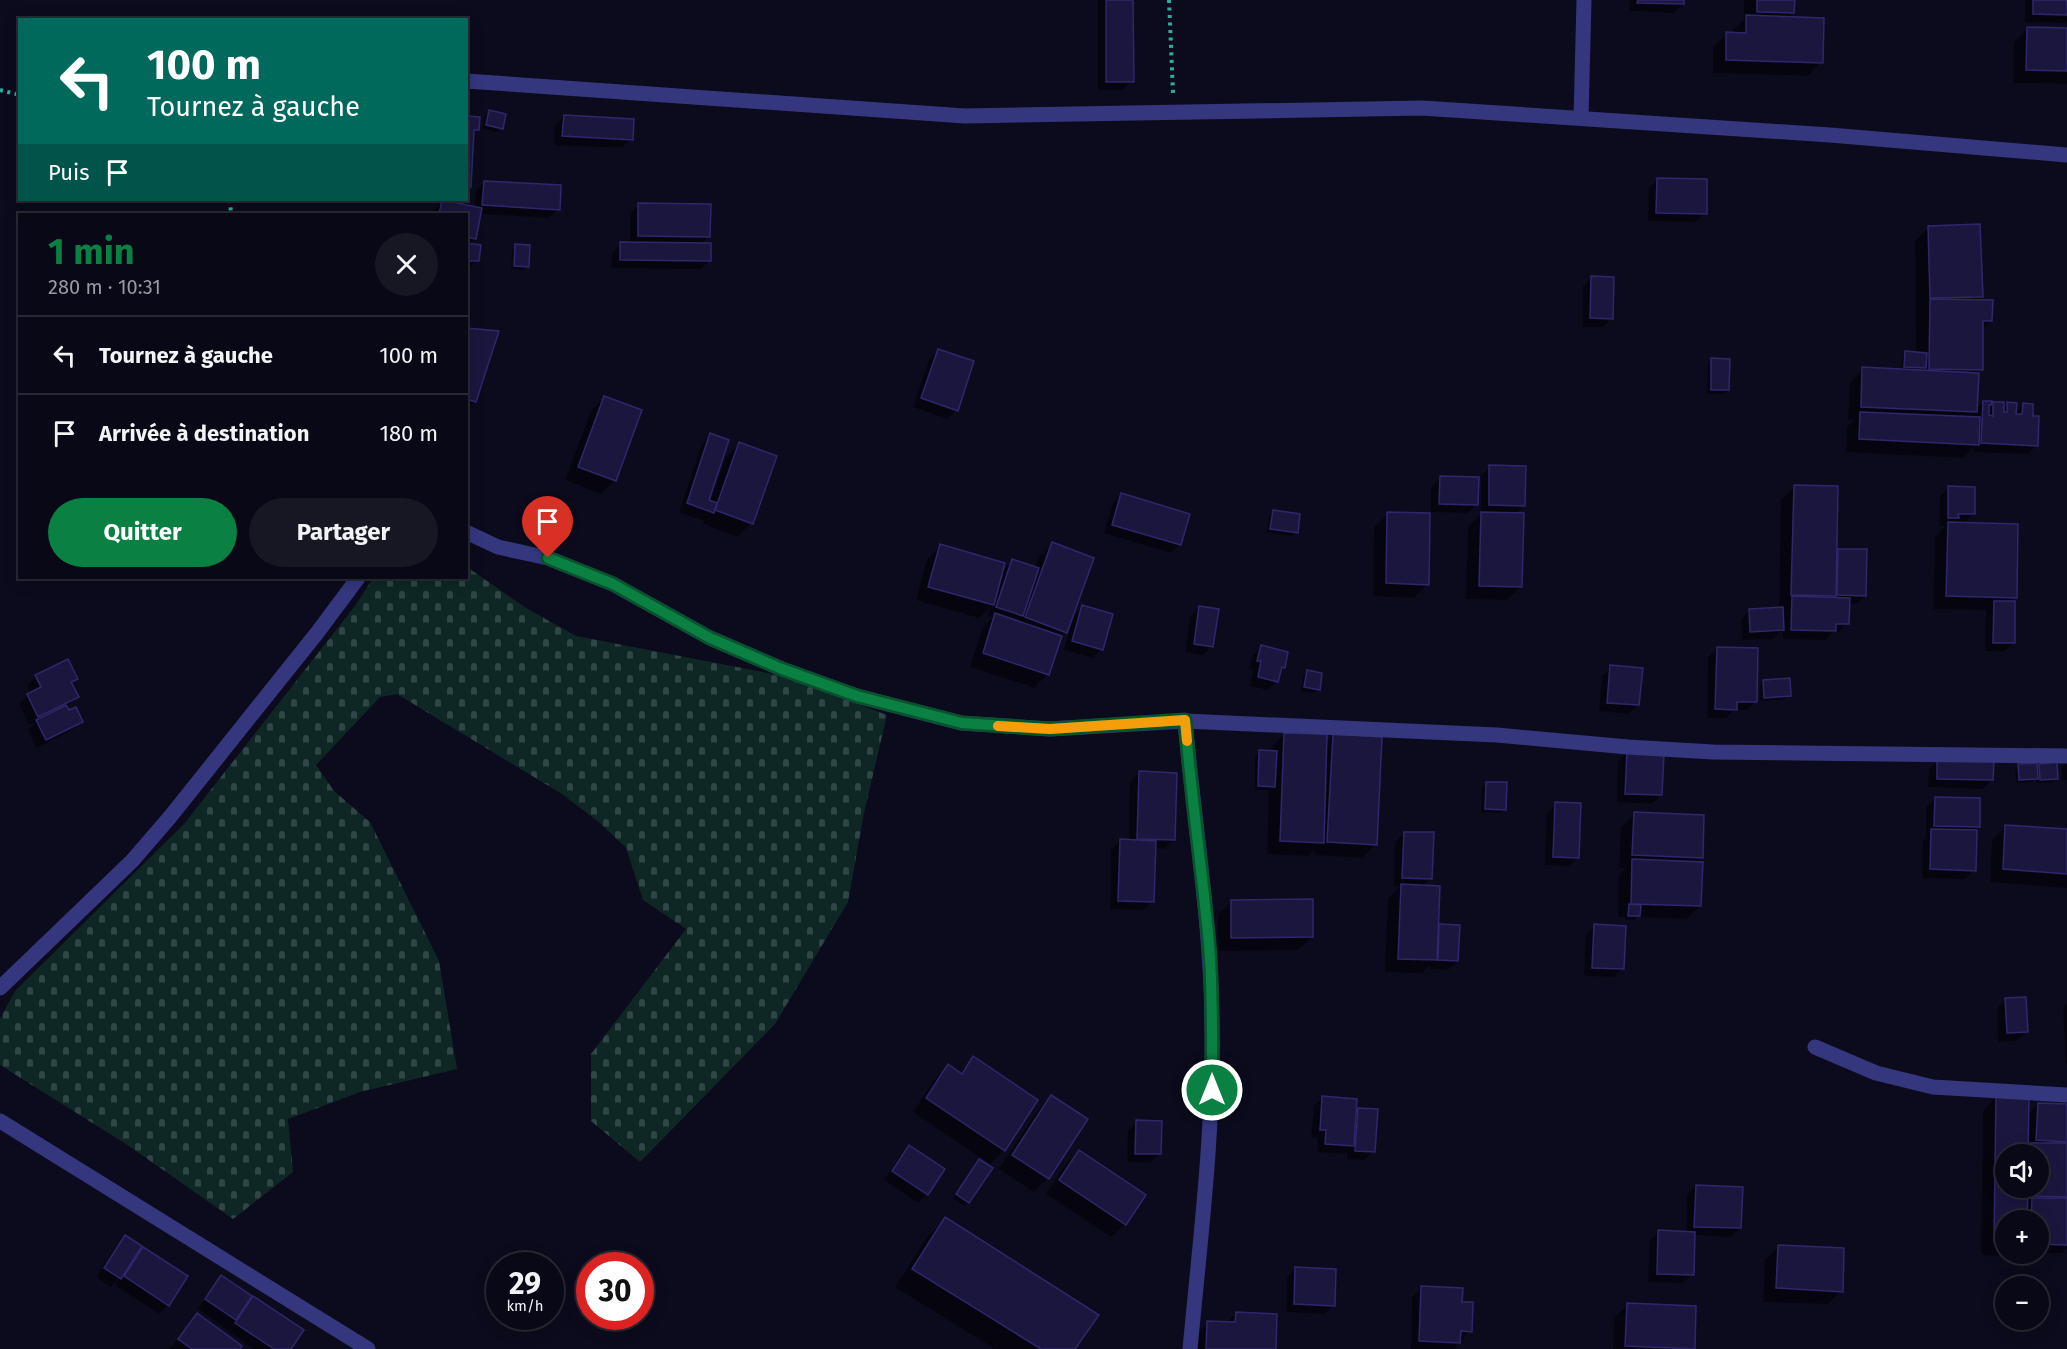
<!DOCTYPE html>
<html lang="fr">
<meta charset="utf-8">
<style>
:root{--surface:#090816;--page:#171623;--text:#f1f3f6;--muted:#999aa1;--line:#292935;--accent:#0b8043}
body{margin:0;font-family:"Fira Sans",sans-serif;background:var(--page);color:var(--text);height:100vh;display:flex;flex-direction:column;font-size:22px;white-space:nowrap}
*{box-sizing:border-box;margin:0}
p{font-size:20px;color:var(--muted)}
.icon{flex:none;width:33px;height:33px;fill:none;stroke:currentColor;stroke-width:2;stroke-linecap:round;stroke-linejoin:round}
.map{position:relative;flex:1;overflow:hidden}
.side{position:absolute;left:18px;top:213px;width:450px;height:366px;display:flex;flex-direction:column;background:var(--surface);border-radius:0px;box-shadow:0 3px 15px #0003,0 0 0 2px var(--line)}
.side>*{flex:none}
.banner{position:absolute;left:18px;top:18px;width:450px;height:183px;border-radius:0px;box-shadow:0 3px 15px #0003,0 0 0 2px var(--line);background:#00695c;color:#fff;overflow:hidden}
.tools{position:absolute;left:1995px;top:1144px;display:grid;gap:12px}
.tools a{display:grid;place-items:center;width:54px;height:54px;border-radius:50%;background:var(--surface);box-shadow:0 3px 15px #0003,0 0 0 2px var(--line);font-size:30px}
.speed{position:absolute;left:486px;top:1252px;display:flex;gap:12px;font-size:30px;font-weight:700;text-align:center}
.speed>*{display:grid;place-content:center;width:78px;height:78px;border-radius:50%;background:var(--surface);box-shadow:0 3px 15px #0003,0 0 0 2px var(--line);line-height:1}
.speed small{font-size:15px;font-weight:400}
.speed .limit{border:9px solid #d22;background:#fff;color:#111}
.pin{position:absolute;display:grid;place-items:center;width:51px;height:51px;color:#fff;margin:-62px -26px;border-radius:50% 50% 50% 0;rotate:-45deg;box-shadow:0 0 6px #0007}
.pin .icon{rotate:45deg}
.me{position:absolute;width:66px;margin:-33px;rotate:0deg;stroke-linejoin:round;filter:drop-shadow(0 0 4px #0008)}
.turn{display:flex;align-items:center;gap:21px;height:126px;padding:0 30px;font-size:27px}
.turn .icon{width:78px;height:78px;stroke-width:2.5}
.turn b{display:block;font-size:42px;line-height:51px}
.then{display:flex;align-items:center;height:57px;padding:0 30px;background:#0003;gap:12px;font-size:22px}
.round{display:grid;place-items:center;flex:none;width:63px;height:63px;border-radius:32px;background:var(--page)}
.summary{display:flex;align-items:center;justify-content:space-between;height:102px;padding:0 30px}
h1{font-size:36px;font-weight:700;line-height:45px;color:var(--accent)}
.action{display:flex;gap:12px;margin-top:auto;padding:12px 30px}
.action a{flex:1;height:69px;border-radius:36px;background:var(--accent);color:#fff;font-size:24px;font-weight:700;line-height:69px;text-align:center}
.action a+a{background:var(--page);color:var(--text)}
ul{padding:0;list-style:none}
li{display:flex;align-items:center;gap:18px;height:78px;padding:0 30px;border-top:2px solid var(--line)}
li div{flex:1}
li b{display:block;font-size:22px}
li em{font-style:normal}
.map>svg:first-child{display:block}
.cemetery{fill:url(#cemetery-stones)}
.shadow{fill:#0007;fill-rule:evenodd}
.building{fill:#1b163e;stroke:#2f276b;stroke-width:1.5}
.lines{fill:none;stroke-linecap:round;stroke-linejoin:round}
.path{stroke:#29b19d;stroke-width:4;stroke-dasharray:3 4.5;stroke-linecap:butt}
.minor{stroke:#34377e;stroke-width:15}
.route-casing{stroke:#07532c;stroke-width:15}
.route{stroke:#0b8043;stroke-width:10}
.slow{stroke:#f59e0b;stroke-width:10}
</style>
<div class="map">
<svg width="2067" height="1349" viewBox="0 0 2067 1349">
<defs>
<pattern id="cemetery-stones" width="16" height="16" patternUnits="userSpaceOnUse" patternTransform="scale(1.5)"><rect width="16" height="16" fill="#0e2724"/><path d="M2 7V4a2 2 0 0 1 4 0v3zM10 15v-3a2 2 0 0 1 4 0v3z" fill="#304545"/></pattern>
</defs>
<rect width="100%" height="100%" fill="#0c0b1d"/>
<polygon class="cemetery" points="467,567 526,608 576,636 783,676 887,715 864,813 848,902 775,1024 640,1162 591,1121 591,1054 686,929 643,900 626,848 600,823 562,794 397,694 380,697 316,765 334,791 370,822 439,961 457,1069 360,1092 288,1119 293,1172 233,1219 129,1146 0,1065 0,1019 15,991 184,824 355,606 373,578 466,578"/>
<g class="shadow">
<polygon points="1098,0 1132,0 1132,81 1123,90 1098,90"/>
<polygon points="1630,0 1683,0 1683,4 1674,13 1629,11"/>
<polygon points="1744,0 1793,0 1793,12 1787,18 1821,62 1808,76 1713,73 1713,47 1727,34 1733,34 1733,30 1744,20"/>
<polygon points="2025,0 2067,0 2067,21 2065,23 2025,22"/>
<polygon points="2027,29 2067,30 2067,84 2013,83 2014,42"/>
<polygon points="489,112 501,128 497,132 483,129 485,116"/>
<polygon points="564,116 631,139 622,148 554,145 555,125"/>
<polygon points="1658,179 1705,213 1696,222 1648,221 1649,188"/>
<polygon points="484,182 558,209 549,218 480,214 475,238 468,245 477,261 466,270 466,214 433,214 434,211 442,202 475,208 476,191"/>
<polygon points="639,205 709,236 700,245 710,260 701,269 611,268 612,253 620,244 630,244 630,214"/>
<polygon points="1929,227 1981,296 1976,301 1991,321 1982,330 1981,370 1977,374 1976,409 1983,402 1990,402 1990,407 1994,403 2003,409 2008,404 2015,413 2024,404 2031,418 2037,445 2028,454 1973,452 1973,448 1964,458 1846,452 1847,427 1854,420 1848,420 1850,383 1863,369 1901,371 1902,357 1906,353 1916,354 1915,241"/>
<polygon points="516,246 528,266 524,270 511,269 512,250"/>
<polygon points="1592,277 1612,318 1603,327 1582,327 1583,286"/>
<polygon points="466,330 475,401 466,410"/>
<polygon points="938,351 957,410 948,419 913,407 929,360"/>
<polygon points="1712,359 1728,390 1724,394 1707,394 1708,363"/>
<polygon points="604,398 615,480 601,494 565,480 591,411"/>
<polygon points="711,435 707,501 710,502 726,457 740,444 751,523 738,537 703,524 704,521 679,512 702,444"/>
<polygon points="1490,467 1524,505 1515,514 1521,587 1507,600 1466,599 1468,527 1481,514 1481,476"/>
<polygon points="1440,478 1477,504 1468,513 1431,512 1431,487"/>
<polygon points="1794,487 1835,554 1839,550 1865,596 1856,604 1848,604 1847,623 1839,632 1833,632 1826,640 1783,639 1783,629 1774,639 1742,640 1741,619 1749,610 1779,608 1781,500"/>
<polygon points="1949,487 1973,514 1963,524 2015,597 2010,602 2013,643 2004,652 1985,651 1986,610 1933,609 1935,537 1945,526 1939,526 1940,496"/>
<polygon points="1121,495 1180,544 1171,553 1104,533 1113,503"/>
<polygon points="1273,512 1296,532 1292,536 1267,533 1269,516"/>
<polygon points="1388,514 1427,584 1414,598 1373,596 1374,527"/>
<polygon points="1053,544 1071,619 1083,607 1101,649 1093,658 1064,650 1072,621 1070,621 1066,632 1059,638 1048,674 1034,688 970,667 982,629 993,617 988,616 991,606 979,618 916,600 927,559 941,545 1001,572 1012,561 1035,568 1039,557"/>
<polygon points="1199,608 1212,646 1203,655 1185,652 1190,617"/>
<polygon points="1261,647 1283,667 1279,671 1277,681 1268,690 1250,686 1253,670 1249,669 1252,656"/>
<polygon points="1717,648 1756,701 1747,710 1734,710 1726,718 1707,718 1708,657"/>
<polygon points="1611,667 1638,705 1629,714 1599,711 1602,676"/>
<polygon points="1307,672 1319,689 1315,693 1301,691 1303,676"/>
<polygon points="36,676 76,678 70,684 77,697 66,707 81,722 72,730 36,748 28,730 35,723 29,725 19,704 31,693 27,685"/>
<polygon points="1764,681 1789,695 1785,699 1761,701 1760,685"/>
<polygon points="1284,734 1325,744 1333,735 1376,844 1362,858 1314,855 1315,850 1309,856 1267,854 1269,790 1255,790 1255,756 1259,752 1271,752 1271,748"/>
<polygon points="1627,752 1661,795 1652,804 1617,802 1618,761"/>
<polygon points="1938,760 1992,780 1983,789 1928,787 1929,769"/>
<polygon points="2065,764 2067,764 2067,780 2062,780 2061,768"/>
<polygon points="2040,765 2056,779 2052,783 2036,783 2036,778 2032,782 2016,783 2015,770 2019,766 2036,769"/>
<polygon points="1139,773 1173,840 1164,849 1154,848 1153,901 1144,910 1110,909 1111,850 1120,841 1129,841 1130,782"/>
<polygon points="1486,783 1505,809 1501,813 1481,812 1482,787"/>
<polygon points="1935,798 1978,827 1975,830 1974,870 1965,879 1922,878 1923,840 1926,837 1926,807"/>
<polygon points="1556,804 1578,857 1569,866 1545,865 1547,813"/>
<polygon points="1635,814 1701,858 1696,863 1700,906 1686,919 1637,917 1635,920 1625,919 1625,917 1618,917 1619,874 1625,869 1619,868 1621,827"/>
<polygon points="2006,827 2067,831 2067,888 1990,882 1992,840"/>
<polygon points="1404,833 1431,878 1423,886 1437,929 1440,926 1457,961 1448,970 1430,969 1430,965 1422,973 1385,972 1388,899 1400,887 1394,886 1395,842"/>
<polygon points="1231,901 1312,937 1298,950 1218,951 1218,915"/>
<polygon points="1594,926 1623,968 1614,977 1584,976 1586,935"/>
<polygon points="2006,1000 2026,1032 2017,1041 1998,1042 1997,1008"/>
<polygon points="2067,1003 2067,1062 2066,1062 2063,1007"/>
<polygon points="973,1058 1004,1150 990,1164 913,1112 934,1080 948,1066 959,1074"/>
<polygon points="1052,1096 1086,1119 1047,1179 1034,1192 999,1169 1038,1110"/>
<polygon points="1323,1097 1355,1113 1359,1109 1373,1151 1364,1160 1347,1159 1347,1151 1344,1154 1317,1152 1318,1138 1311,1138 1314,1106"/>
<path d="M1996 1097 2027 1115 2038 1104 2067 1106 2066 1141 2063 1145H2067V1248L2062 1253H2038V1221H2006V1254H2014L2012 1256 1981 1255 1983 1111ZM2006 1155H2038V1188H2006Z"/>
<polygon points="1137,1122 1159,1154 1150,1163 1127,1162 1128,1131"/>
<polygon points="909,1147 927,1194 918,1203 884,1180 900,1156"/>
<polygon points="1079,1152 1125,1224 1111,1237 1046,1194 1065,1165"/>
<polygon points="979,1161 968,1202 964,1206 953,1198"/>
<polygon points="1696,1186 1740,1228 1731,1237 1694,1235 1692,1275 1683,1283 1648,1282 1650,1240 1659,1232 1686,1233 1687,1195"/>
<polygon points="945,1219 1074,1349 995,1349 895,1287 927,1237"/>
<polygon points="125,1237 134,1257 143,1249 167,1305 159,1314 116,1286 119,1278 111,1287 96,1277 116,1246"/>
<polygon points="1779,1246 1841,1291 1828,1304 1763,1302 1765,1260"/>
<polygon points="1296,1268 1333,1305 1325,1314 1286,1312 1287,1277"/>
<polygon points="222,1277 302,1331 290,1349 253,1349 198,1309 213,1286"/>
<polygon points="1421,1288 1470,1331 1462,1340 1459,1340 1459,1343 1453,1349 1411,1349 1412,1297"/>
<polygon points="1627,1305 1693,1348 1613,1349 1614,1318"/>
<polygon points="1236,1313 1274,1349 1194,1349 1194,1336 1208,1322 1226,1323"/>
<polygon points="197,1315 238,1349 167,1349 173,1345"/>
</g>
<g class="building">
<polygon points="1106,0 1133,0 1134,82 1106,82"/>
<polygon points="1638,0 1684,0 1684,4 1637,3"/>
<polygon points="1757,0 1795,0 1794,13 1757,12"/>
<polygon points="2033,0 2067,0 2067,15 2033,14"/>
<polygon points="1746,15 1824,18 1823,63 1726,60 1726,32 1746,33"/>
<polygon points="2027,27 2067,28 2067,71 2026,70"/>
<polygon points="489,110 506,114 503,129 486,125"/>
<polygon points="564,115 634,119 633,140 562,136"/>
<polygon points="466,116 480,117 479,130 474,130 471,187 466,187"/>
<polygon points="1657,178 1707,179 1707,214 1656,213"/>
<polygon points="484,181 561,185 560,210 482,205"/>
<polygon points="442,200 482,208 476,239 466,237 466,214 439,214"/>
<polygon points="638,203 711,204 710,237 638,236"/>
<polygon points="1980,224 1983,297 1930,298 1928,226"/>
<polygon points="620,242 711,243 711,261 620,260"/>
<polygon points="466,243 481,245 479,261 466,261"/>
<polygon points="515,244 530,245 529,267 514,266"/>
<polygon points="1591,276 1614,277 1613,319 1590,318"/>
<polygon points="1930,299 1993,300 1992,321 1983,321 1983,370 1929,369"/>
<polygon points="466,328 499,331 476,402 466,399"/>
<polygon points="938,349 974,361 958,411 921,398"/>
<polygon points="1905,351 1927,353 1926,368 1904,367"/>
<polygon points="1711,358 1730,359 1729,390 1711,390"/>
<polygon points="1862,367 1979,373 1977,412 1861,407"/>
<polygon points="604,396 642,410 616,481 578,467"/>
<polygon points="1983,401 1992,401 1991,405 1989,405 1989,415 1993,416 1993,402 2004,402 2004,412 2007,412 2007,402 2017,403 2016,414 2022,414 2023,403 2033,404 2033,416 2039,416 2038,446 1981,443"/>
<polygon points="1860,412 1980,417 1979,445 1859,439"/>
<polygon points="710,433 729,440 709,500 717,503 714,513 687,503"/>
<polygon points="739,442 777,456 753,524 715,510"/>
<polygon points="1489,465 1526,466 1525,506 1489,505"/>
<polygon points="1440,476 1479,477 1478,505 1439,504"/>
<polygon points="1794,485 1838,486 1836,596 1791,595"/>
<polygon points="1948,486 1975,487 1975,514 1958,514 1959,518 1948,518"/>
<polygon points="1121,493 1190,514 1181,545 1112,525"/>
<polygon points="1273,510 1300,514 1298,533 1270,529"/>
<polygon points="1387,512 1430,513 1429,585 1386,583"/>
<polygon points="1481,512 1524,513 1522,587 1479,586"/>
<polygon points="1948,522 2018,524 2017,598 1946,596"/>
<polygon points="1052,542 1094,558 1067,633 1025,617"/>
<polygon points="940,544 1005,563 994,605 928,587"/>
<polygon points="1838,549 1867,549 1866,596 1837,595"/>
<polygon points="1012,559 1039,568 1023,616 996,607"/>
<polygon points="1792,596 1850,598 1849,624 1836,624 1836,631 1791,630"/>
<polygon points="1994,601 2015,601 2015,643 1993,643"/>
<polygon points="1082,605 1113,614 1103,650 1072,641"/>
<polygon points="1199,606 1219,609 1213,647 1194,644"/>
<polygon points="1783,607 1784,630 1750,632 1749,609"/>
<polygon points="995,613 1062,636 1049,675 983,653"/>
<polygon points="1261,645 1288,652 1285,668 1282,667 1278,682 1258,677 1261,661 1257,661"/>
<polygon points="1717,647 1758,648 1757,702 1737,702 1737,710 1715,709"/>
<polygon points="68,659 78,679 71,682 79,697 38,717 27,694 41,687 35,675"/>
<polygon points="1610,665 1643,668 1639,705 1607,703"/>
<polygon points="1307,670 1322,673 1320,690 1304,687"/>
<polygon points="1790,678 1791,696 1764,698 1763,680"/>
<polygon points="66,705 69,710 76,707 83,722 46,740 36,720"/>
<polygon points="1284,733 1327,734 1324,843 1280,841"/>
<polygon points="1333,734 1382,737 1377,845 1327,842"/>
<polygon points="1259,750 1277,751 1275,787 1258,786"/>
<polygon points="1627,751 1664,752 1662,795 1625,794"/>
<polygon points="1937,759 1994,760 1993,780 1937,779"/>
<polygon points="2057,762 2058,779 2040,780 2039,764"/>
<polygon points="2037,763 2038,779 2019,780 2018,764"/>
<polygon points="1139,771 1177,773 1175,840 1137,839"/>
<polygon points="1486,782 1507,782 1506,810 1485,809"/>
<polygon points="1935,797 1980,798 1980,827 1934,826"/>
<polygon points="1555,802 1581,803 1579,858 1553,857"/>
<polygon points="1634,812 1704,815 1703,858 1632,855"/>
<polygon points="2005,825 2067,829 2067,874 2003,869"/>
<polygon points="1931,829 1977,830 1976,871 1930,869"/>
<polygon points="1404,832 1434,832 1432,879 1402,878"/>
<polygon points="1120,839 1156,841 1154,902 1118,901"/>
<polygon points="1632,859 1703,862 1701,906 1631,904"/>
<polygon points="1401,884 1440,886 1437,960 1398,959"/>
<polygon points="1313,899 1313,937 1231,938 1231,900"/>
<polygon points="1629,904 1641,905 1640,916 1628,916"/>
<polygon points="1439,924 1460,925 1458,961 1438,960"/>
<polygon points="1594,924 1626,926 1624,969 1592,968"/>
<polygon points="2026,997 2028,1032 2007,1033 2005,998"/>
<polygon points="973,1056 1038,1100 1005,1151 926,1098 948,1064 962,1074"/>
<polygon points="1051,1095 1088,1119 1049,1179 1012,1155"/>
<polygon points="1996,1095 2029,1096 2028,1155 2006,1155 2006,1188 2028,1188 2027,1221 2006,1221 2006,1242 1994,1242"/>
<polygon points="1322,1096 1357,1099 1354,1146 1325,1144 1326,1130 1320,1130"/>
<polygon points="2038,1103 2067,1104 2067,1142 2036,1140"/>
<polygon points="1358,1108 1378,1109 1375,1152 1355,1151"/>
<polygon points="1136,1120 1162,1121 1161,1154 1135,1154"/>
<polygon points="2030,1143 2067,1143 2067,1197 2029,1196 2029,1188 2038,1188 2038,1155 2030,1155"/>
<polygon points="909,1145 945,1169 928,1195 892,1171"/>
<polygon points="1079,1150 1146,1195 1126,1225 1059,1180"/>
<polygon points="979,1159 993,1168 969,1203 956,1194"/>
<polygon points="1696,1185 1743,1187 1741,1228 1694,1227"/>
<polygon points="2032,1198 2067,1198 2067,1245 2038,1244 2038,1221 2031,1221"/>
<polygon points="945,1217 1099,1315 1075,1349 1041,1349 912,1269"/>
<polygon points="1658,1230 1695,1232 1694,1275 1657,1274"/>
<polygon points="125,1235 142,1246 121,1279 104,1268"/>
<polygon points="1778,1245 1844,1248 1843,1292 1776,1288"/>
<polygon points="143,1247 188,1276 169,1306 124,1276"/>
<polygon points="1295,1267 1336,1269 1335,1306 1294,1304"/>
<polygon points="221,1275 252,1296 236,1320 205,1299"/>
<polygon points="1421,1286 1463,1288 1462,1302 1473,1302 1472,1332 1461,1331 1460,1343 1419,1341"/>
<polygon points="253,1296 304,1330 291,1349 274,1349 235,1323"/>
<polygon points="1627,1303 1696,1306 1695,1349 1625,1346"/>
<polygon points="1236,1312 1277,1314 1276,1349 1206,1349 1207,1321 1235,1322"/>
<polygon points="197,1313 242,1346 240,1349 192,1349 178,1339"/>
</g>
<g class="lines">
<g class="path">
<polyline points="1169,0 1173,93"/>
<polyline points="0,90 20,95"/>
<polyline points="230,200 231,214"/>
</g>
<g class="minor">
<polyline points="466,81 965,116 1422,108 1830,135 2067,155"/>
<polyline points="1581,118 1584,0"/>
<polyline points="466,532 498,547 548,558 613,584 710,638 782,669 857,696 961,723 1050,729 1185,721 1497,735 1628,747 1713,752 2067,756"/>
<path d="M1185 721C1194 821 1211 922 1212 1023 1214 1132 1200 1241 1190 1349"/>
<polyline points="0,988 132,861 170,817 317,633 358,578"/>
<polyline points="1815,1047 1876,1073 1933,1087 2067,1095"/>
<polyline points="0,1121 368,1349"/>
</g>
</g>
<g class="lines">
<g class="route-casing">
<path id="route" d="M548 558 613 584 710 638 782 669 857 696 962 723 1050 729 1185 720C1191 795 1202 869 1209 944 1213 992 1212 1041 1212 1090"/>
</g>
<use href="#route" class="route"/>
<polyline class="slow" points="998,726 1050,729 1185,720 1187,741"/>
</g>
</svg>
<div class="tools">
<a><svg class="icon" aria-label="sound" viewBox="0 0 24 24"><path d="M4 9h4l5-4v14l-5-4H4zM17 9q2 3 0 6"/></svg></a>
<a>+</a>
<a>−</a>
</div>
<div class="speed"><div>29<small>km/h</small></div><div class="limit">30</div></div>
<div class="pin" style="left:548px;top:558px;background:#d93025"><svg class="icon" aria-label="arrive" viewBox="0 0 24 24"><path d="M6 21V4h12l-3 4 3 4H6"/></svg></div>
<svg class="me" style="left:1212px;top:1090px" viewBox="-20 -20 40 40"><circle r="17" fill="#0b8043" stroke="#fff" stroke-width="3"/><path d="M0-11L8 9 0 5-8 9z" fill="#fff"/></svg>
<div class="banner">
<div class="turn"><svg class="icon" aria-label="left" viewBox="0 0 24 24"><path d="M17 20v-9H6M10 6l-5 5 5 5"/></svg><div><b>100 m</b>Tournez à gauche</div></div>
<div class="then">Puis<svg class="icon" aria-label="arrive" viewBox="0 0 24 24"><path d="M6 21V4h12l-3 4 3 4H6"/></svg></div>
</div>
<section class="side">
<div class="summary"><div><h1>1 min</h1><p>280 m · 10:31</p></div><a class="round"><svg class="icon" aria-label="close" viewBox="0 0 24 24"><path d="M6 6l12 12M18 6L6 18"/></svg></a></div>
<ul>
<li><svg class="icon" aria-label="left" viewBox="0 0 24 24"><path d="M17 20v-9H6M10 6l-5 5 5 5"/></svg><div><b>Tournez à gauche</b></div><em>100 m</em></li>
<li><svg class="icon" aria-label="arrive" viewBox="0 0 24 24"><path d="M6 21V4h12l-3 4 3 4H6"/></svg><div><b>Arrivée à destination</b></div><em>180 m</em></li>
</ul>
<div class="action"><a>Quitter</a><a>Partager</a></div>
</section>
</div>
